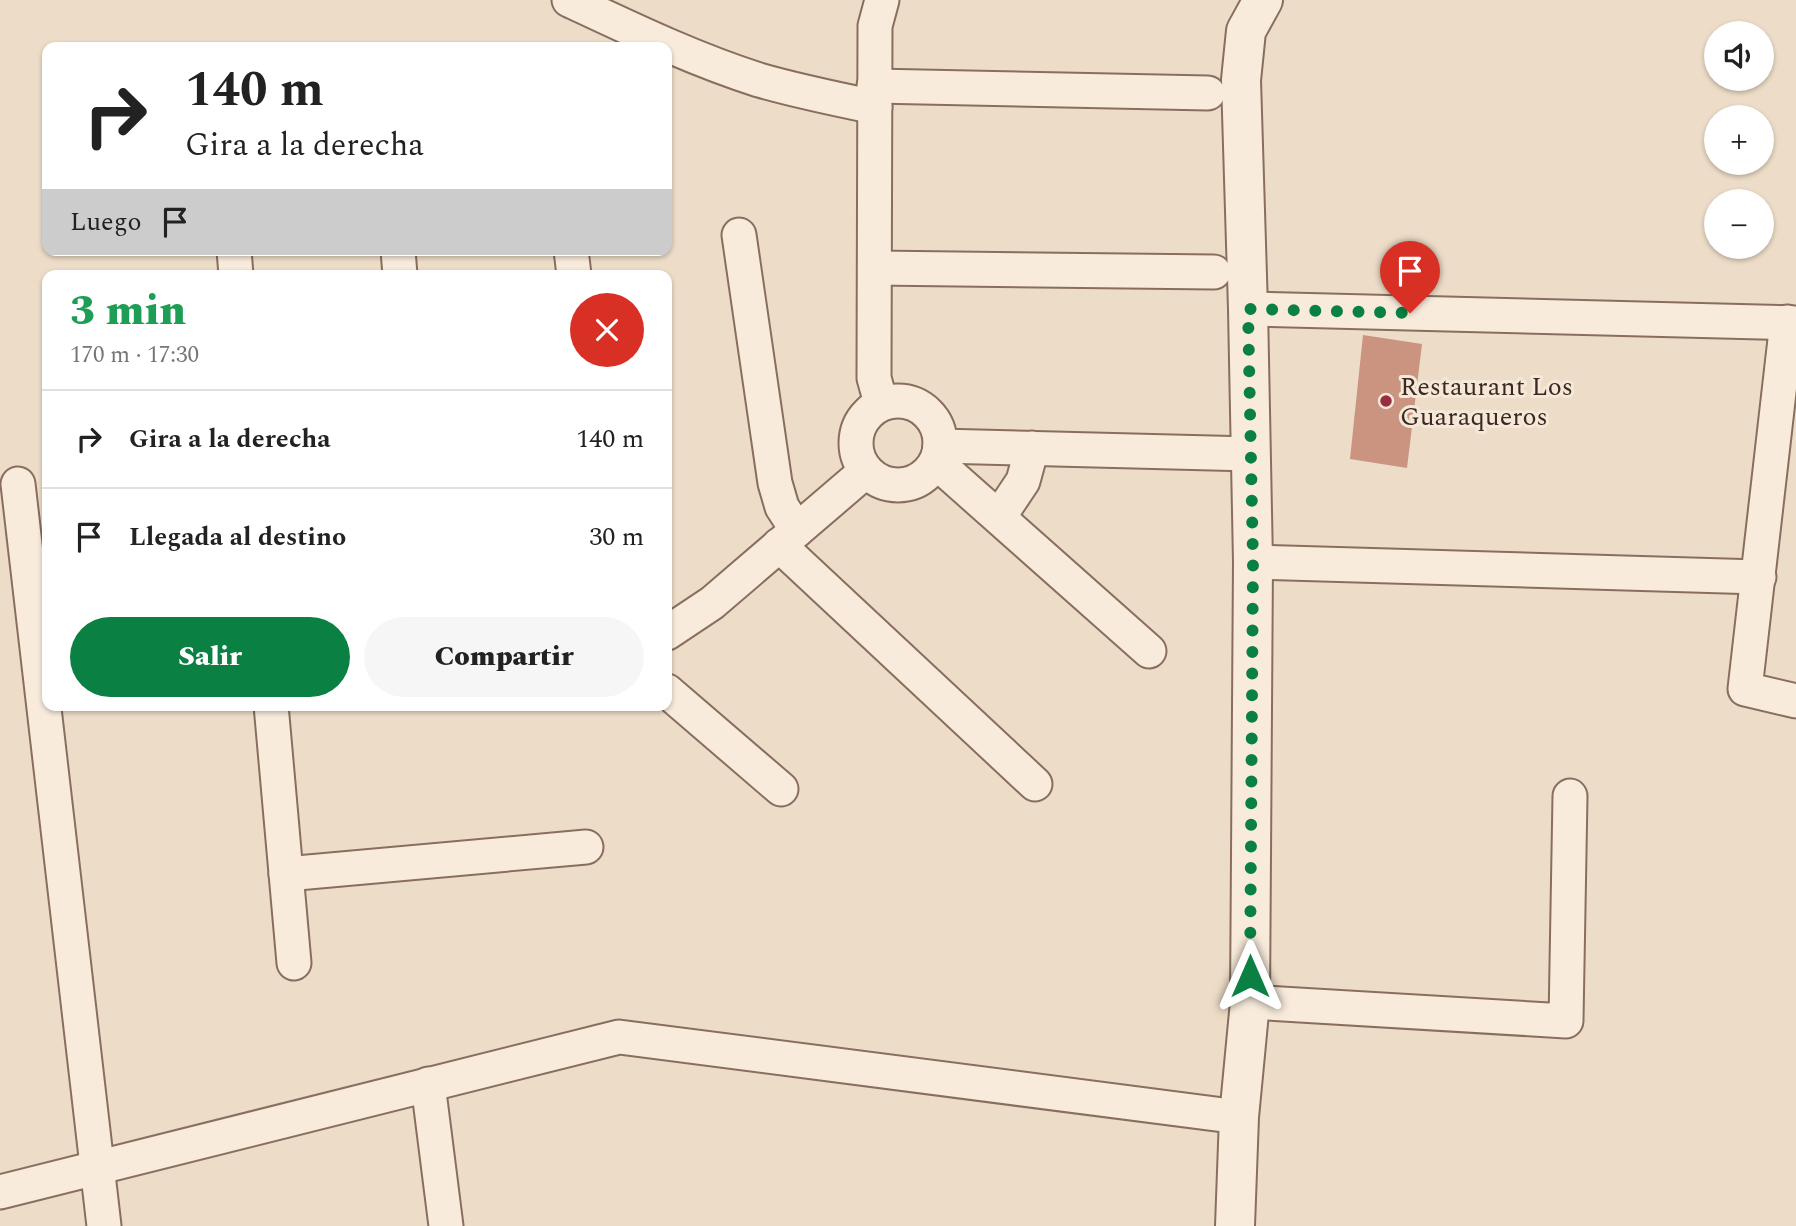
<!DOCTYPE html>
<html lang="es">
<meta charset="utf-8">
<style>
:root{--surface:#fff;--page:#f6f6f6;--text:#222;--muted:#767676;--line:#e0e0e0;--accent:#0b8043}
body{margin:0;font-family:Spectral,serif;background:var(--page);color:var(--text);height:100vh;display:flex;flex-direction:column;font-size:26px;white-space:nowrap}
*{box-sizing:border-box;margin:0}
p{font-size:23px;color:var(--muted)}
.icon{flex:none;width:38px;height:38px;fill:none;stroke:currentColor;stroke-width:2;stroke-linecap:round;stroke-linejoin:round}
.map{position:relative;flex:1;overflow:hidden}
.details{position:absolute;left:42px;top:270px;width:630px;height:441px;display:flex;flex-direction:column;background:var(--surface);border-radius:14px;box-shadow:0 2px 5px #0004}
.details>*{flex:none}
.top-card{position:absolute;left:42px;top:42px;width:630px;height:214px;border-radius:14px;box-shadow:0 2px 5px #0004;background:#fff;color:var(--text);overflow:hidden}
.buttons{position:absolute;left:1704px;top:21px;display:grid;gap:14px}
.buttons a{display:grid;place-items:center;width:70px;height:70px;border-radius:50%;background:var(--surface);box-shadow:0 2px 5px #0004;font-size:35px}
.pin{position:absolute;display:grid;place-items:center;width:60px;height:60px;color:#fff;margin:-72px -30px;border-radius:50% 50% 50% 0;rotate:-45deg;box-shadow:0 0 7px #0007}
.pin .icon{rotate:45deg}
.me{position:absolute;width:77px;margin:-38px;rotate:0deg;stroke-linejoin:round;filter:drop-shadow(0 0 5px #0008)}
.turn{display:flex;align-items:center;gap:24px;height:147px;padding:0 28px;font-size:32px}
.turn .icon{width:91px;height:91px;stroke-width:2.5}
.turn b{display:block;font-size:49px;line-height:60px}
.then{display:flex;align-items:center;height:66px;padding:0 28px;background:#0003;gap:14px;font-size:26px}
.round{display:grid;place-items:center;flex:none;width:74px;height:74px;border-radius:37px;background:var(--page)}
.headline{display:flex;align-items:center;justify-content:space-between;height:119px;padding:0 28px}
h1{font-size:42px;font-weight:800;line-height:52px;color:#1e9e55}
.cta{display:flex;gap:14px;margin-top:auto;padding:14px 28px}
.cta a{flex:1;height:80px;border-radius:42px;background:var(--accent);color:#fff;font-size:28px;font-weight:800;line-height:80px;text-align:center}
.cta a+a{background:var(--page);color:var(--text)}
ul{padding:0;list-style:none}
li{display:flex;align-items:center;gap:21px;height:98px;padding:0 28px;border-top:2px solid var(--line)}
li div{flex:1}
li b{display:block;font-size:26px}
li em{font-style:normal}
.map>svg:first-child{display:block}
.building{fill:#ca9480}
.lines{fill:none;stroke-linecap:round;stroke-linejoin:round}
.minor-casing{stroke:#896e5e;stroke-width:37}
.tertiary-casing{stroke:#896e5e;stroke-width:42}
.minor{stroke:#f8ebdc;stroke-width:33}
.tertiary{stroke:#f8ebdc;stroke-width:38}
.route{stroke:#0b8043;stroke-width:12;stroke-dasharray:0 21.6}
.poi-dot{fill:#972f3f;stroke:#f5e8d8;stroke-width:2.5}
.labels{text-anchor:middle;stroke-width:6;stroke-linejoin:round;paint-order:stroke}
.poi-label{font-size:26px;fill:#3a2921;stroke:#f5e8d8;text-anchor:start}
</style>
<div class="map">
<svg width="1796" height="1226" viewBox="0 0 1796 1226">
<rect width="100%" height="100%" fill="#edddc8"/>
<polygon class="building" points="1363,335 1422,344 1407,468 1350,459"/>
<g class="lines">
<g class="minor-casing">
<g id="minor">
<path d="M569 0C631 29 693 59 759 80 797 91 836 99 875 107"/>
<polyline points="874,86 1208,93"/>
<polyline points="739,235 775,483 782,507 797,530"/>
<polyline points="234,250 236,275"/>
<polyline points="398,250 400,275"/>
<polyline points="571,250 574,275"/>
<polyline points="875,268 1214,272"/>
<polyline points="1248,309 1796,323"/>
<polyline points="1787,322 1745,689 1796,701"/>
<circle cx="898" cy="443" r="42"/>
<polyline points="881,403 874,378 875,26 882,0"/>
<polyline points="940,446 1251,454"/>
<polyline points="936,462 1149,651"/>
<polyline points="18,484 104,1226"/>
<polyline points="999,517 1023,481 1032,448"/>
<polyline points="779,545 1035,784"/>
<polyline points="1253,562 1759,577"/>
<polyline points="667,633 712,603 866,471"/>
<polyline points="667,691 781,789"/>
<polyline points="271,705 294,963"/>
<polyline points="286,874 586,847"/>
<polyline points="1250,1002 1566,1021 1570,796"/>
<polyline points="428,1084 446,1226"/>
<polyline points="0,1192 619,1037 1239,1117"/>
</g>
</g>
<g class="tertiary-casing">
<polyline id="tertiary" points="1235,1226 1239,1117 1250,1002 1253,562 1248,309 1241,80 1246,31 1263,0"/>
</g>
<use href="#minor" class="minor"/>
<use href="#tertiary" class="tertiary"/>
</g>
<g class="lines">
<polyline class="route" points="1250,976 1253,562 1248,309 1410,313"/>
</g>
<circle class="poi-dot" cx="1386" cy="401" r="7"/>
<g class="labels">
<g class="poi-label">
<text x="1400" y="395">Restaurant Los<tspan x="1400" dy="30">Guaraqueros</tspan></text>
</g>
</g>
</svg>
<div class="buttons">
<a><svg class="icon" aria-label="sound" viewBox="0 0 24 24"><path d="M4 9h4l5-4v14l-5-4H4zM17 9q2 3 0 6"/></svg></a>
<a>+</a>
<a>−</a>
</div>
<div class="pin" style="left:1410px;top:313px;background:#d93025"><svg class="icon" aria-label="arrive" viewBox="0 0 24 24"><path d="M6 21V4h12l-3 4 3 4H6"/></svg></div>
<svg class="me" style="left:1250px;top:976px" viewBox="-20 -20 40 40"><path d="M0-17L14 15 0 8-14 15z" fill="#0b8043" stroke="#fff" stroke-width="4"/></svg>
<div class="top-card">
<div class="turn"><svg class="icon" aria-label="right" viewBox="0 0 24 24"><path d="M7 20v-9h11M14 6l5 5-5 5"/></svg><div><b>140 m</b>Gira a la derecha</div></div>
<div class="then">Luego<svg class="icon" aria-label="arrive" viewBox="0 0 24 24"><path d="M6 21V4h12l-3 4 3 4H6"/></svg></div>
</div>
<section class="details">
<div class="headline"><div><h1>3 min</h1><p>170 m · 17:30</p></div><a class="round" style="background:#d93025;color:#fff"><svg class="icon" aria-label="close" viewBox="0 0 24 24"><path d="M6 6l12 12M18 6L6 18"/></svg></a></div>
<ul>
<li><svg class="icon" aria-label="right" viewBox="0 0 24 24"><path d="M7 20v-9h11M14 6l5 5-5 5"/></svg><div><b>Gira a la derecha</b></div><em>140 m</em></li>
<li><svg class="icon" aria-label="arrive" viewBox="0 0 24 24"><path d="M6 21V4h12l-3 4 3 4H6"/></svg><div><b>Llegada al destino</b></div><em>30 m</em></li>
</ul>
<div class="cta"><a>Salir</a><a>Compartir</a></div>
</section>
</div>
